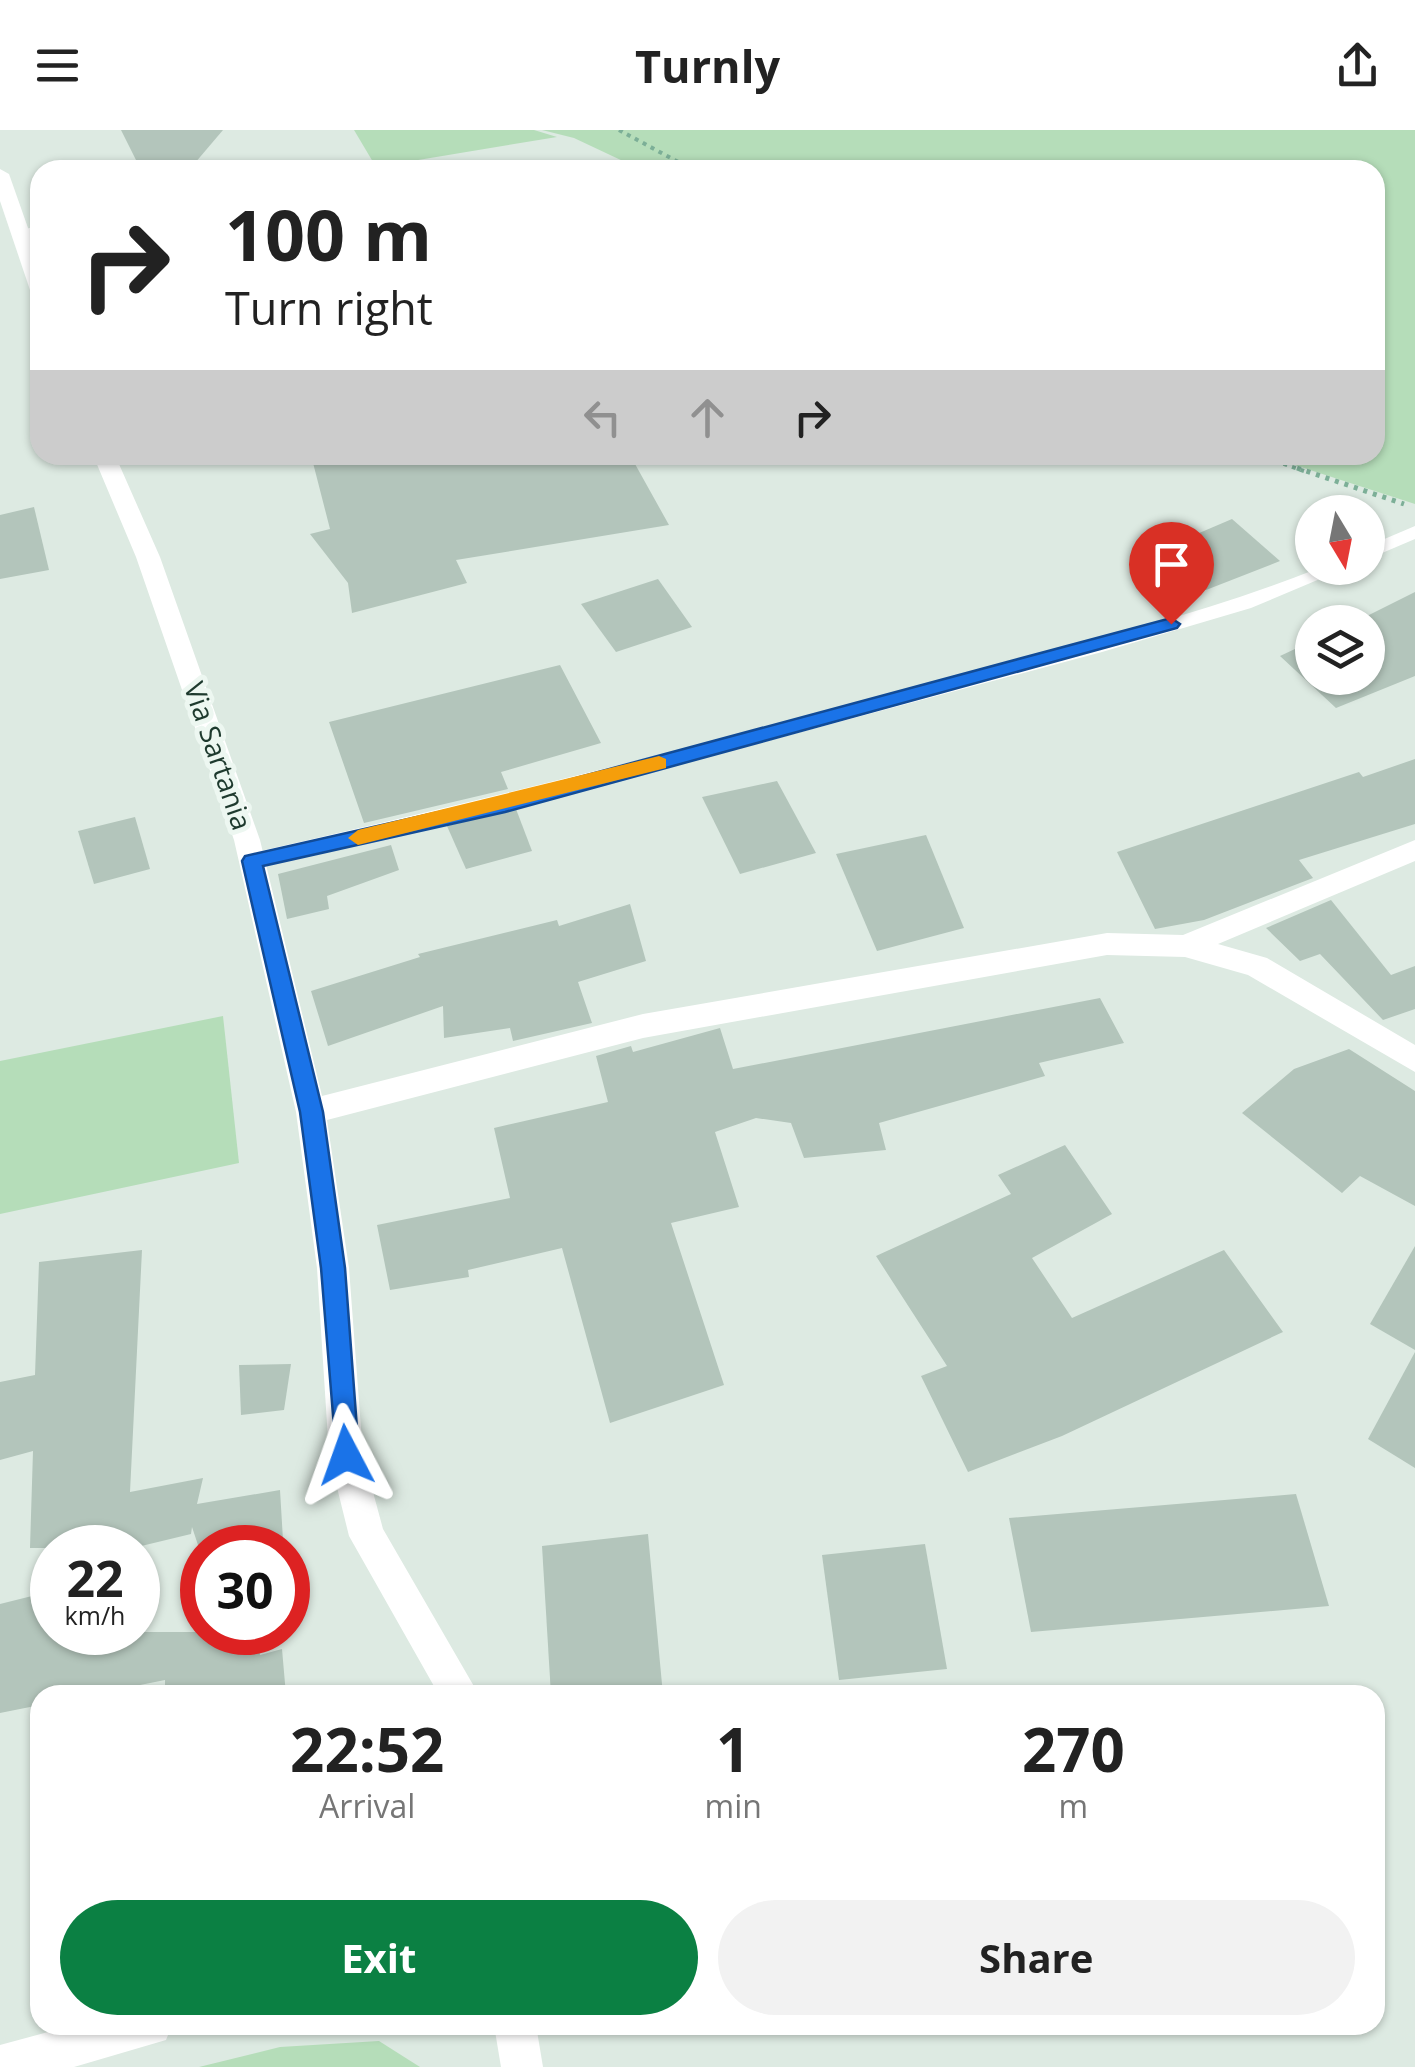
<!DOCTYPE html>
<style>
:root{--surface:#fff;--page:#f2f2f2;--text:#222;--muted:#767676;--accent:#0b8043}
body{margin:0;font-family:"Open Sans",sans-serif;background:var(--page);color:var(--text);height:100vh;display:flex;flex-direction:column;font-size:38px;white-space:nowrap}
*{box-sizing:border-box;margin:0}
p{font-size:32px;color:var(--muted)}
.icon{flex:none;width:55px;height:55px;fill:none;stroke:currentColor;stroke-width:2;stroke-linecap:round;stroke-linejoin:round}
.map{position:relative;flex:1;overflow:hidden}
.panel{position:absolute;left:30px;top:1555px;width:1355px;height:350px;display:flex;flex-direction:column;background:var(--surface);border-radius:30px;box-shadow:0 2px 8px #0004}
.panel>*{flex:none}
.guide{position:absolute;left:30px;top:30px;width:1355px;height:305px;border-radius:30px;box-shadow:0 2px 8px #0004;background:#fff;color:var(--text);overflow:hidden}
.needle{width:65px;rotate:170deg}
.controls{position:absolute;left:1295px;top:365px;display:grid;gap:20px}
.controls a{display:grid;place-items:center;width:90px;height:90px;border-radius:50%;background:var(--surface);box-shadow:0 2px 8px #0004;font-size:50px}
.speed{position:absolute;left:30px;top:1395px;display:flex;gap:20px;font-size:50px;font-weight:700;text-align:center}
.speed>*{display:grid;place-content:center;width:130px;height:130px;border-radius:50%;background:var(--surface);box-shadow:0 2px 8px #0004;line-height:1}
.speed small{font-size:25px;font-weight:400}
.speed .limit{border:15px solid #d22;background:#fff;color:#111}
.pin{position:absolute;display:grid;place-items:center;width:85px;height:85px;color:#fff;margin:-102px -42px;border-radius:50% 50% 50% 0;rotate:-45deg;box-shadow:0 0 10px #0007}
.pin .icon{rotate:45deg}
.me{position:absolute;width:110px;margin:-55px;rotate:356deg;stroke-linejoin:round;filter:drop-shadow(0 0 8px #0008)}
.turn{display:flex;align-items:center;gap:35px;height:210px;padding:0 30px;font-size:45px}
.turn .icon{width:130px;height:130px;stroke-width:2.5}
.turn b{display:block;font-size:70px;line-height:85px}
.lanes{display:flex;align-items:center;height:95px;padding:0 30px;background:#0003;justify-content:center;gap:50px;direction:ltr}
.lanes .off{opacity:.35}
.eta{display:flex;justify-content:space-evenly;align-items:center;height:170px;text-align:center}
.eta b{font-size:60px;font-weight:700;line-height:70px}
.primary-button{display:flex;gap:20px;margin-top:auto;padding:20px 30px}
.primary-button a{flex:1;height:115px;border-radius:60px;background:var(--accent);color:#fff;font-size:40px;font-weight:700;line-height:115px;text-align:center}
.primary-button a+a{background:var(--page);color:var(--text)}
header{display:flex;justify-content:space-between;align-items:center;height:130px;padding:0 30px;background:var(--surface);font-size:45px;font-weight:700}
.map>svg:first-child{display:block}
.green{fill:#b5ddb9}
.building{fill:#b3c5bb}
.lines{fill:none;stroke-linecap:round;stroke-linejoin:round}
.path-far1{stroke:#7caf97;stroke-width:4;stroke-dasharray:4 5;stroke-linecap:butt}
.path{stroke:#7caf97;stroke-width:5;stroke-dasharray:4 6;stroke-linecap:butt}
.service{fill:#fff;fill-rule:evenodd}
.minor{fill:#fff;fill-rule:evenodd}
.route{fill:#1a73e8;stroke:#114b97;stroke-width:2.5}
.slow{fill:#f59e0b}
.labels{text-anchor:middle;stroke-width:10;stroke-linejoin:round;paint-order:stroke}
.street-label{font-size:28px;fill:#1e3a2e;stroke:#edf7f1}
</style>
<header><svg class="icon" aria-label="menu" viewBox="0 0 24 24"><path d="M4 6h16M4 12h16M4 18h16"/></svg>Turnly<svg class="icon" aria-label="share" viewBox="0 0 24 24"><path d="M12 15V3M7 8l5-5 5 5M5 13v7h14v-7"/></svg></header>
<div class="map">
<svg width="1415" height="1937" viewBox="0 0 1415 1937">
<rect width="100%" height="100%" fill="#ddeae2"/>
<g class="green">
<polygon points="354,0 534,0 557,7 376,37"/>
<polygon points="542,0 1415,0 1415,374 1264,325 1375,325 1375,40 642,40 574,8"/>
<polygon points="223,886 239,1033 0,1084 0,931"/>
<polygon points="379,1911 420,1937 199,1937 280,1917"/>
</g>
<g class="building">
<polygon points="121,0 223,0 189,40 141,40"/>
<polygon points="311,325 630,325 669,395 456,430 467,453 352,483 348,453 310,404 330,399"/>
<polygon points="34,377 49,440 0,449 0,385"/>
<polygon points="1232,389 1280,431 1206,460 1185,458 1150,424"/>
<polygon points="658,449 692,497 616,522 581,474"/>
<polygon points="1415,462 1415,546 1336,578 1280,526 1312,511 1312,548 1368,548 1368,492 1355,492"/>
<polygon points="560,535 601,613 501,642 508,659 364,693 329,592"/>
<polygon points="1415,629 1415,694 1299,730 1313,748 1204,790 1155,799 1117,722 1359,642 1363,647"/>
<polygon points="777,651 816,723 740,744 702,667"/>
<polygon points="516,679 532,721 466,739 447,696"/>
<polygon points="135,687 150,739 94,754 78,701"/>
<polygon points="926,705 964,798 877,821 836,724"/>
<polygon points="391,715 399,740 327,766 329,779 287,789 278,744"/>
<polygon points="1331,770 1391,845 1415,836 1415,879 1383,890 1320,824 1300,831 1266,798"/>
<polygon points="630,774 646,831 578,852 592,893 513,911 510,898 444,908 443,876 328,916 311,861 420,827 418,824 557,790 559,796"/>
<polygon points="1100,868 1124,913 1039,933 1045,946 879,993 886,1020 804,1028 791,993 756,988 715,1002 739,1077 671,1093 724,1255 610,1293 562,1118 468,1140 469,1147 390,1160 377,1095 510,1068 494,998 608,972 596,926 631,916 633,922 720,898 733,939"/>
<polygon points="1349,919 1415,961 1415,1076 1360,1046 1342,1063 1242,983 1294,939"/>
<polygon points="1065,1015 1112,1084 1032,1128 1072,1188 1224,1120 1283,1202 1062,1306 968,1342 921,1246 947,1236 876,1126 1011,1064 998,1045"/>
<polygon points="1415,1116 1415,1220 1370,1194"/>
<polygon points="142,1120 130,1362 203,1348 197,1374 280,1360 283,1410 259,1418 199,1418 192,1397 191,1404 133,1418 30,1418 33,1321 0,1330 0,1252 35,1245 39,1132"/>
<polygon points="1415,1222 1415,1338 1368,1309"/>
<polygon points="291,1234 284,1280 241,1285 239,1235"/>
<polygon points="1296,1364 1329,1476 1031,1502 1009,1388"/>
<polygon points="648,1404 663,1565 551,1565 542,1416"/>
<polygon points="925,1414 947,1539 839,1550 822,1425"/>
<polygon points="52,1461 52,1502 258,1502 260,1525 282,1519 286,1565 165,1565 165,1550 90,1565 40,1565 40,1575 0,1583 0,1474"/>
</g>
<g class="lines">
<g class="path-far1">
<polyline points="619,0 693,40"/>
<polyline points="1258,325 1304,341"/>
</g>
<polyline class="path" points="1297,338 1404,374"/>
<g class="service">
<polygon points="397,33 403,40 380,40 383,37"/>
<polygon points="40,95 40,105 20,108 12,103"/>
<polygon points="1415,396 1415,409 1368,429 1368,416"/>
<path d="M1319 438H1346L1251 478 1102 522 606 654 252 739 241 731 252 723C483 670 714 613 943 550 1069 516 1197 487 1319 438Z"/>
</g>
<g class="minor">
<polygon points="0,39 9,44 40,132 40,166 30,160 0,71"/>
<polygon points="93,325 115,325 160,427 260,710 322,966 643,884 1107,803 1183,805 1415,710 1415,731 1218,814 1267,828 1415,915 1415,942 1248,845 1185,827 1107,825 643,908 327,990 349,1138 363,1325 383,1399 479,1565 439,1565 349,1406 329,1325 317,1138 296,982 234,710 136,427"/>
<polygon points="74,1895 172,1895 166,1910 74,1937 0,1937 0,1915"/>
<polygon points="494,1895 536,1895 543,1937 501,1937"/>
</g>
</g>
<polygon class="route" points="1171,488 1180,494 1177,498 505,682 263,736 323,982 345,1138 359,1325 355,1334 346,1338 337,1334 321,1138 300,982 242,731 245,726 505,667"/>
<polygon class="slow" points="659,626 666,629 666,638 358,715 348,708 358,700"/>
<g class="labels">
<g class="street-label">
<text transform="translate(218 626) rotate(71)" y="10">Via Sartania</text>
</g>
</g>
</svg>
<div class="controls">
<a><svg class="needle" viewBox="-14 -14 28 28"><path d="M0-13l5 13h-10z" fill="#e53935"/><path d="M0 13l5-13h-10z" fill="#767676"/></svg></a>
<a><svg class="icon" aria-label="layers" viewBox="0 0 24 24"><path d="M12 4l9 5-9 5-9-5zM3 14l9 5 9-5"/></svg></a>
</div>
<div class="speed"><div>22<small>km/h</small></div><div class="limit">30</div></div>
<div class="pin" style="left:1171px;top:494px;background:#d93025"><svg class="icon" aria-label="arrive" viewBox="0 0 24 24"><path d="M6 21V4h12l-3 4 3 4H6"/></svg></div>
<svg class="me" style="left:346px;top:1325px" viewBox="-20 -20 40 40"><path d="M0-17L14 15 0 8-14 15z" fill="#1a73e8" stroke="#fff" stroke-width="4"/></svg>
<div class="guide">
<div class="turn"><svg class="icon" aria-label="right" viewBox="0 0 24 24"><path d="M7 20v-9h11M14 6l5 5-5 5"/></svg><div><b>100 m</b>Turn right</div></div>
<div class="lanes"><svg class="icon off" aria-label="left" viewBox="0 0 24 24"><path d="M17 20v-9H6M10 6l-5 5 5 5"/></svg><svg class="icon off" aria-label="ahead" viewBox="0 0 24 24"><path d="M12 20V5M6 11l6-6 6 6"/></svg><svg class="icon" aria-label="right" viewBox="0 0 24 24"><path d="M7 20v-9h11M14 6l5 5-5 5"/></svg></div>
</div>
<section class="panel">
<div class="eta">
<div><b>22:52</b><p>Arrival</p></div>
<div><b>1</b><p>min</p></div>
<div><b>270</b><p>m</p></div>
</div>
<div class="primary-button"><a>Exit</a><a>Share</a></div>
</section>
</div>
